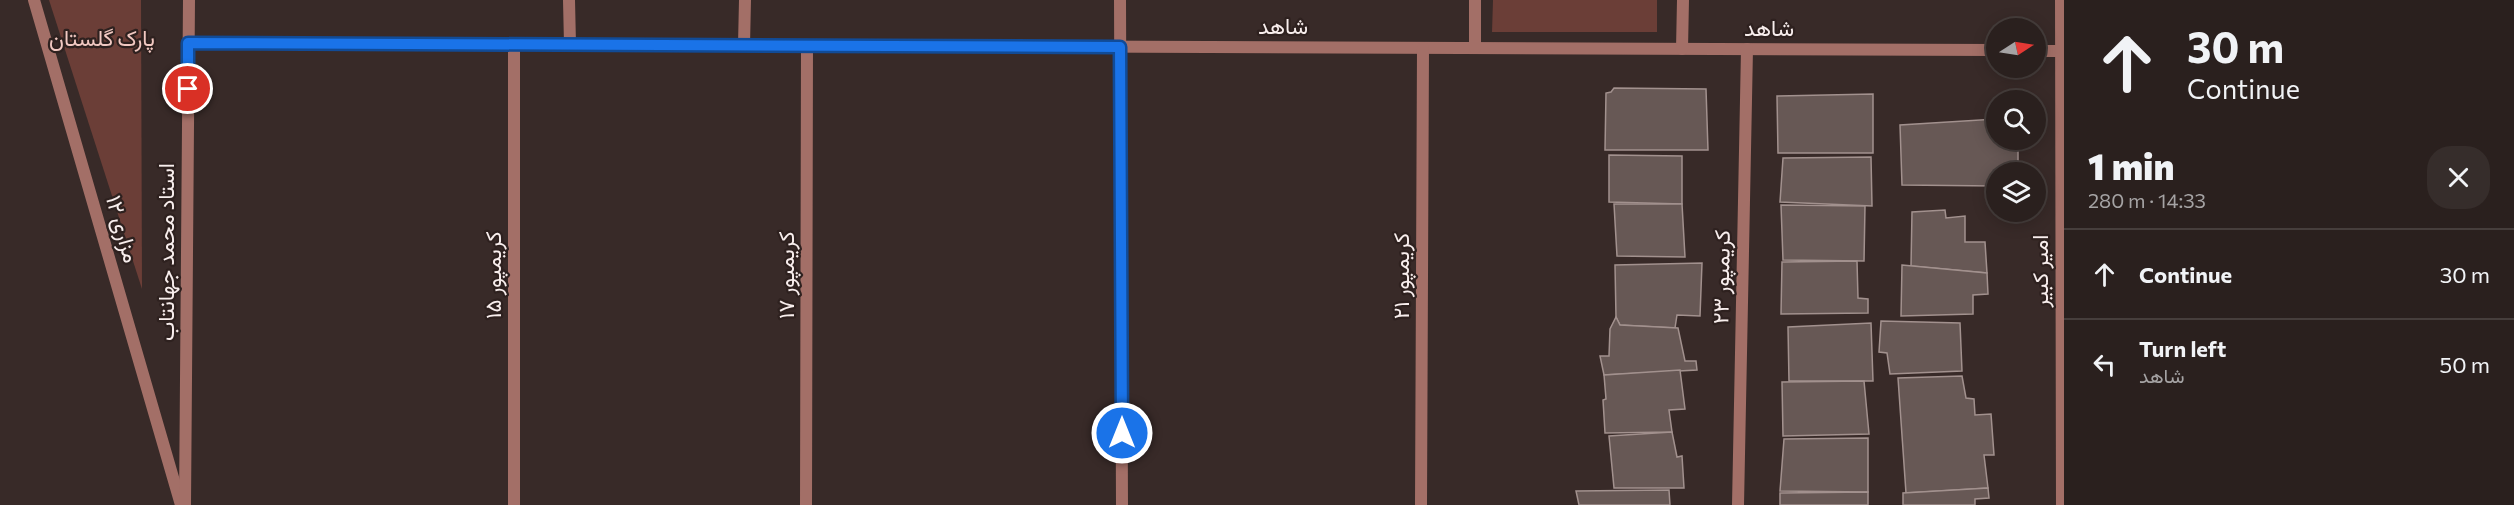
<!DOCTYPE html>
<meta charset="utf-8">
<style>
:root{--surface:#2a201e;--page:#362d2b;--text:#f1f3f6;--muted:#a5a3a4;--line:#463e3c}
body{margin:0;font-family:Commissioner,Vazirmatn,sans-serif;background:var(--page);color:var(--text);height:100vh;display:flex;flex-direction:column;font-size:22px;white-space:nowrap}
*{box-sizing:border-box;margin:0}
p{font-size:20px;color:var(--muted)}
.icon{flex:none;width:33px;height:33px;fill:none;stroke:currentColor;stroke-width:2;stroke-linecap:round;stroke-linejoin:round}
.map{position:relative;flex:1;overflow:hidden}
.sheet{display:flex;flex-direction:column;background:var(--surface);width:450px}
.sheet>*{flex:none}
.top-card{background:#2a201e;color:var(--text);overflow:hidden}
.needle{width:39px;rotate:78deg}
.fabs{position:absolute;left:1986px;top:18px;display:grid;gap:12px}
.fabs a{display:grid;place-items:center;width:60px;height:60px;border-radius:50%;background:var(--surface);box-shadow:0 3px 15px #0003,0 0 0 2px var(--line);font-size:30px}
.pin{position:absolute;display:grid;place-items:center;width:51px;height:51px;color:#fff;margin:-26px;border:3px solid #fff;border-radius:50%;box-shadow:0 2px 6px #0007}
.me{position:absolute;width:66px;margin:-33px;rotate:0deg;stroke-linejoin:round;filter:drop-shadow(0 0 4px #0008)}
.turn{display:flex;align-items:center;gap:21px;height:126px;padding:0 24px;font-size:27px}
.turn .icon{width:78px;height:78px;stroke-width:2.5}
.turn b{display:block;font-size:42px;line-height:51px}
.round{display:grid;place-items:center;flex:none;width:63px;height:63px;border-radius:24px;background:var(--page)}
.summary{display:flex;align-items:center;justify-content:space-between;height:102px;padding:0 24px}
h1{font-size:36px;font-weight:800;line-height:45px}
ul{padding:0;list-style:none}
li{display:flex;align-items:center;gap:18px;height:90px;padding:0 24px;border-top:2px solid var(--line)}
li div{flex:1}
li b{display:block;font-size:22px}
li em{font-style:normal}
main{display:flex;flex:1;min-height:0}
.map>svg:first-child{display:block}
.green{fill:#6b3e37}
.building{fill:#675855;stroke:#a2918e;stroke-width:1.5}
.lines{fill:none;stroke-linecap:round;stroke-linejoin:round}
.minor{stroke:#a36f67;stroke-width:12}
.tertiary{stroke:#a36f67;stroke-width:12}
.route-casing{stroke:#114b97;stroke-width:15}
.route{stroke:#1a73e8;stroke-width:10}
.labels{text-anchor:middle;stroke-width:4.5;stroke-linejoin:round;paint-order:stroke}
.street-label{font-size:22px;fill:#f8eeed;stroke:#2e211f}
.park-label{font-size:22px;fill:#f2c9c2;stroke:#2e211f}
</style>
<main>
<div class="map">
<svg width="2064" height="505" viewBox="0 0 2064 505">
<rect width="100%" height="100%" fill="#382a28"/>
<g class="green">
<polygon points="49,0 141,0 142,289"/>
<polygon points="1493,0 1657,0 1657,32 1492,32"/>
</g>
<g class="building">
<polygon points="1614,88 1706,89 1708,150 1605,150 1606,93 1611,92"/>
<polygon points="1873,94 1873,153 1778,153 1777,96"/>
<polygon points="1996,119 1996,140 2015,140 2018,143 2018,172 1996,172 1996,186 1902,185 1900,125"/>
<polygon points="1609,155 1682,156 1682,204 1609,202"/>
<polygon points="1871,157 1872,206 1780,202 1783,158"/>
<polygon points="1614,204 1682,204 1685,257 1617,256"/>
<polygon points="1781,205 1865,206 1864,261 1783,260"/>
<polygon points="1945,210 1946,218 1965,216 1965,242 1985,242 1987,273 1911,266 1912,212"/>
<polygon points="1857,261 1858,298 1868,299 1868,313 1781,314 1782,262"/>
<polygon points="1702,263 1700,316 1677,315 1675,328 1620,325 1616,317 1615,265"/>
<polygon points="1902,265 1987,273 1988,294 1973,295 1973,314 1901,316"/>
<polygon points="1616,317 1620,325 1678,328 1685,361 1696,361 1697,370 1604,375 1600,356 1609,356 1610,329"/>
<polygon points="1881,321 1960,323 1962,371 1890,374 1887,353 1879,352"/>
<polygon points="1871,323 1873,381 1789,381 1788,327"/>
<polygon points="1680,370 1685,409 1669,410 1672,432 1605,433 1603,400 1606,399 1604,375"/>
<polygon points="1962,376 1966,398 1974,399 1975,415 1991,414 1994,455 1984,455 1988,488 1906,493 1898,378"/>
<polygon points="1864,381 1869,434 1783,436 1782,382"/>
<polygon points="1672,432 1677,457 1682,456 1684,488 1614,488 1609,436"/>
<polygon points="1868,438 1868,492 1780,491 1784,439"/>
<polygon points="1988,488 1989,498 1975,499 1975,505 1903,505 1903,493"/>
<polygon points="1669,490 1670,505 1579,505 1576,491"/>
<polygon points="1868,492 1868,505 1780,505 1780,493"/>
</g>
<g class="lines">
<g class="minor">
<polyline points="34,0 181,505"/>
<polyline points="569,0 570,44"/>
<polyline points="1120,0 1122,505"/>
<polyline points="188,43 1996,50"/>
<polyline points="744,45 745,0"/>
<polyline points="1475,48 1475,0"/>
<polyline points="1682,49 1683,0"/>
<polyline points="2036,51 2061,51"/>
<polyline points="514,505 514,44"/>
<polyline points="806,505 807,45"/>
<polyline points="1421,505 1423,48"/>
<polyline points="1738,505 1747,49"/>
</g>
<g class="tertiary">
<polyline points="2061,0 2062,505"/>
<polyline points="185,505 189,0"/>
</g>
</g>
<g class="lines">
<g class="route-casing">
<polyline id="route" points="188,89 188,43 1120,47 1122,433"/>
</g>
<use href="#route" class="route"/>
</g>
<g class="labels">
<g class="street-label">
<text x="1283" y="34">شاهد</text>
<text x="1769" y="36">شاهد</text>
<text transform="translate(123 229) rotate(74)" y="8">مزاری ۱۲</text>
<text transform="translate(166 252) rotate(-90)" y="8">استاد محمد جهانتاب</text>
<text transform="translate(2040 271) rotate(-90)" y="8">امیر کبیر</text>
<text transform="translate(493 275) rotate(-90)" y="8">کریمپور ۱۵</text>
<text transform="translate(786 275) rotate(-90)" y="8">کریمپور ۱۷</text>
<text transform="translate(1401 276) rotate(-90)" y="8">کریمپور ۲۱</text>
<text transform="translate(1721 277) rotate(-89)" y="8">کریمپور ۲۳</text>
</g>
<g class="park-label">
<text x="102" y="46">پارک گلستان</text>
</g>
</g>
</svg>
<div class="fabs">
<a><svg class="needle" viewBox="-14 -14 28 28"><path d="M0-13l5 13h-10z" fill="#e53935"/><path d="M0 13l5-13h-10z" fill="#a5a3a4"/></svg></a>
<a><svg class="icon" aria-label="search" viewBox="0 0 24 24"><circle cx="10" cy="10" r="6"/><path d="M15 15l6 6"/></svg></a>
<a><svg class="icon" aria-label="layers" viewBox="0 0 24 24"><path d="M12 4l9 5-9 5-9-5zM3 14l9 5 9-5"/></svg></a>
</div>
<div class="pin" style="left:188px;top:89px;background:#d93025"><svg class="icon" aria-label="arrive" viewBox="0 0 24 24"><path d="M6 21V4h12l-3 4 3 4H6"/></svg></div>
<svg class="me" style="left:1122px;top:433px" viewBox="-20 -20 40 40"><circle r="17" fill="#1a73e8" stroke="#fff" stroke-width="3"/><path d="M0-11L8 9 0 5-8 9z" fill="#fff"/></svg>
</div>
<section class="sheet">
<div class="top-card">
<div class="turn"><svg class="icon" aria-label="ahead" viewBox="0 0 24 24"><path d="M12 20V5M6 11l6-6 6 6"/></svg><div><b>30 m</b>Continue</div></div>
</div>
<div class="summary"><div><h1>1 min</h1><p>280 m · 14:33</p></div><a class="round"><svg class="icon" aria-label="close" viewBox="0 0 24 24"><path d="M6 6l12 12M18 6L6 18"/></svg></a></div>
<ul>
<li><svg class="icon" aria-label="ahead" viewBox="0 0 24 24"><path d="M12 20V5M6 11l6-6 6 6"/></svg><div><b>Continue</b></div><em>30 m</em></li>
<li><svg class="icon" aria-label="left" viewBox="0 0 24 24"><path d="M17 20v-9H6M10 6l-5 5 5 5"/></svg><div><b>Turn left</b><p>شاهد</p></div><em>50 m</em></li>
</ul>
</section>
</main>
